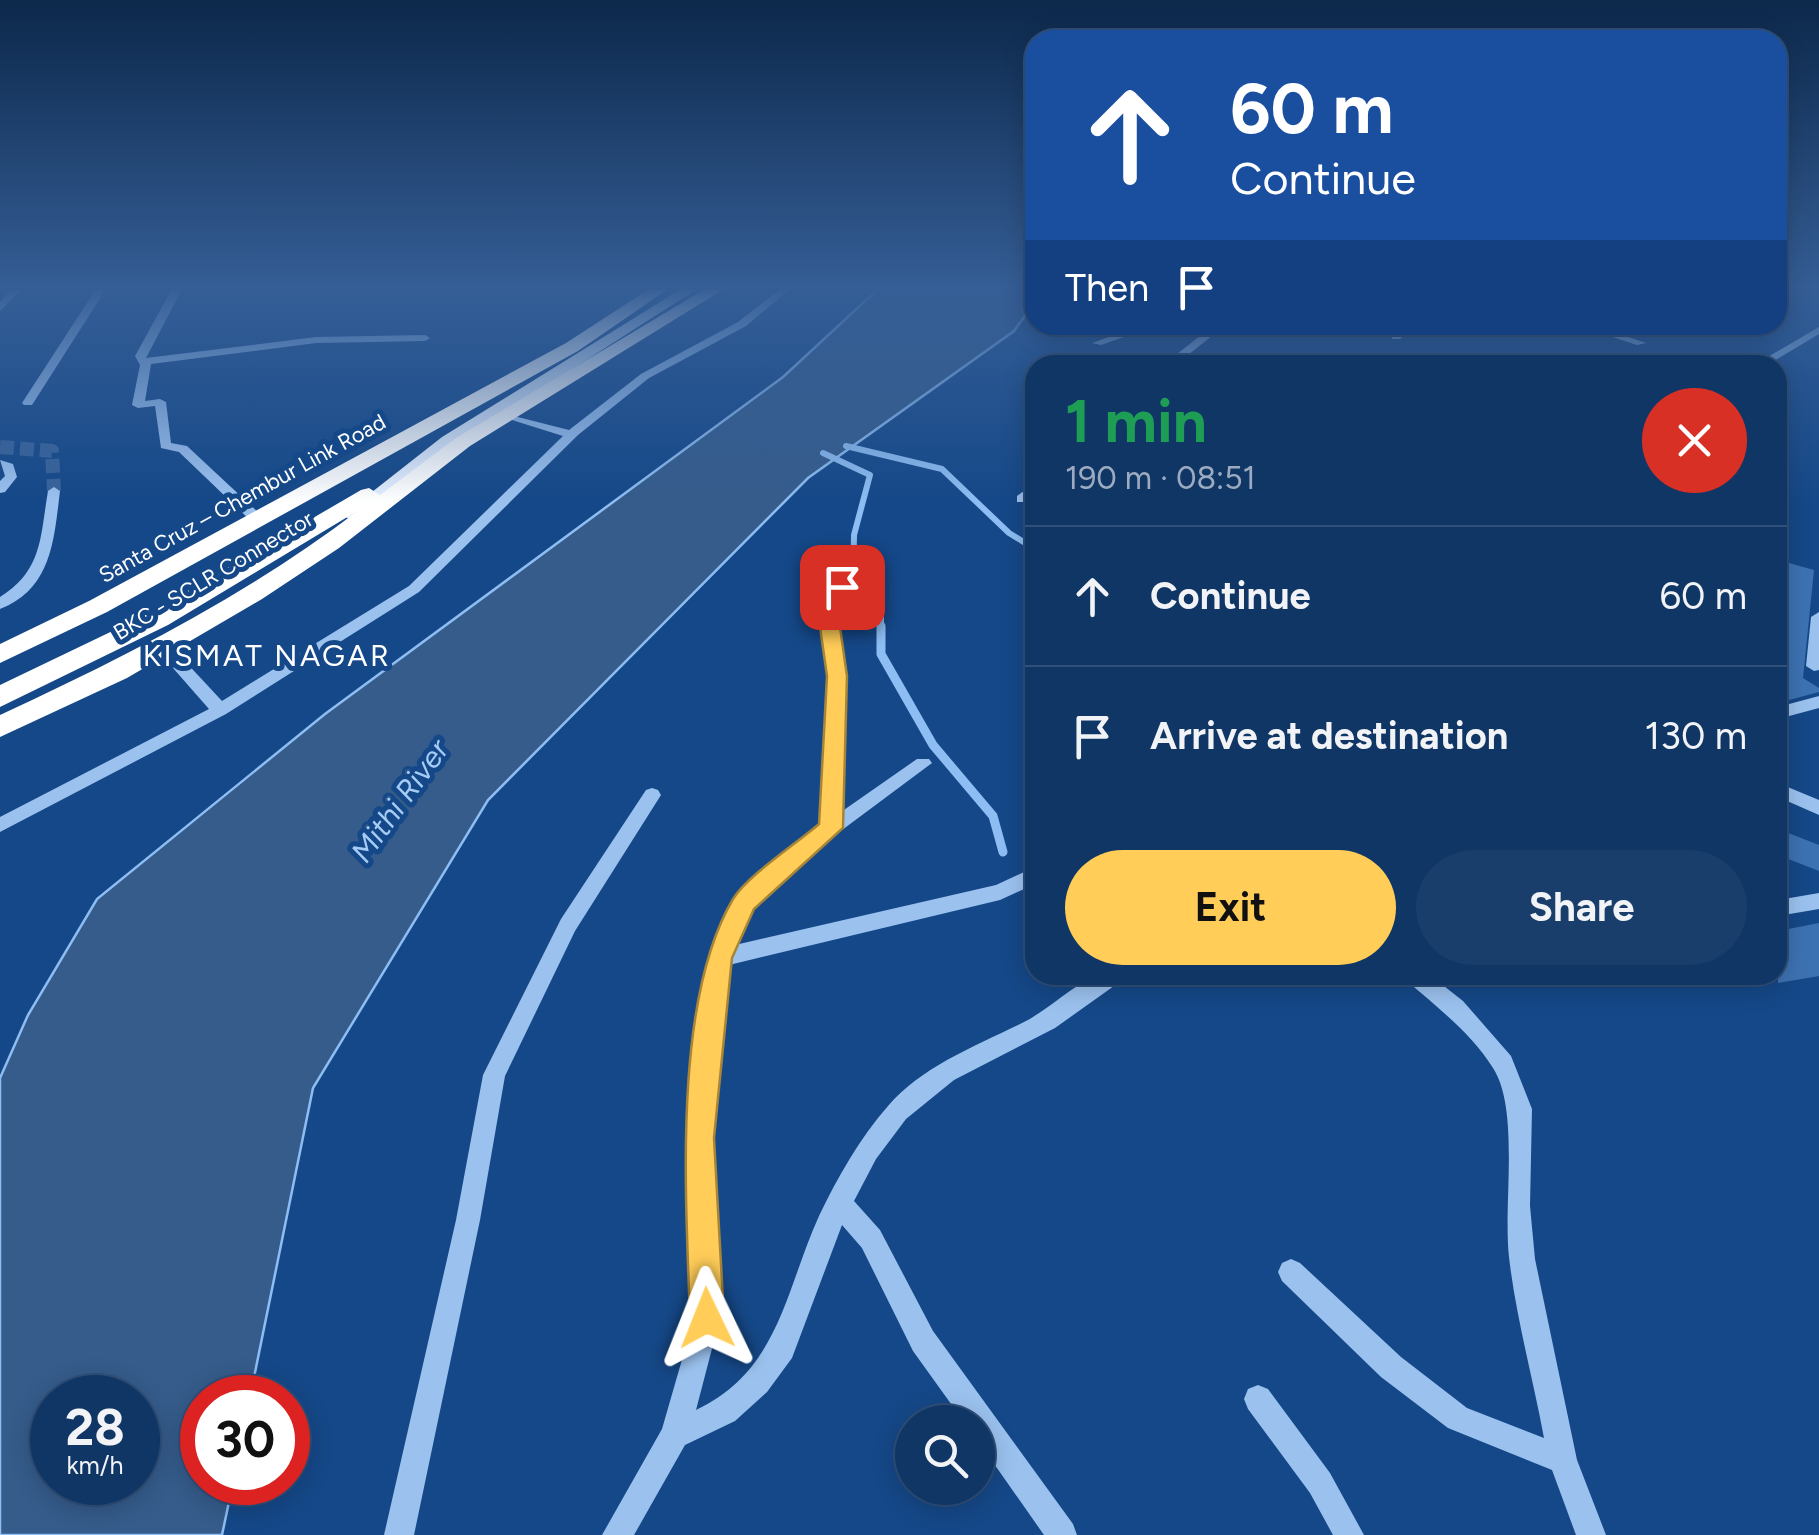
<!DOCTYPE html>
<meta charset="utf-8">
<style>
:root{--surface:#103666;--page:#193e6c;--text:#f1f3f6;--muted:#9cabbf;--line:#30507a;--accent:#ffcd58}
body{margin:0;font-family:Figtree,sans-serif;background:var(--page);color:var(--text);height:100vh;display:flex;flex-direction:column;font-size:38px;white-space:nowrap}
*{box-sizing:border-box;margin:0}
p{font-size:32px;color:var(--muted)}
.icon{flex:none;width:55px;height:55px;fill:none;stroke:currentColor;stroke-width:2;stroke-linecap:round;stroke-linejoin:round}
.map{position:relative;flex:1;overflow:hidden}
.details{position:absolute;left:1025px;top:355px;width:762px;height:630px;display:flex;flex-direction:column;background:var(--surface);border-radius:30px;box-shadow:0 5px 25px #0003,0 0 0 2px var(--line)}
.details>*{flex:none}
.top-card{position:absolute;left:1025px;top:30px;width:762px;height:305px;border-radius:30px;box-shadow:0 5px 25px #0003,0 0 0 2px var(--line);background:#1a4fa0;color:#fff;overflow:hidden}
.buttons{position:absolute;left:895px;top:1405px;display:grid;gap:20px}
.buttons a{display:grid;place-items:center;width:100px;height:100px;border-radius:50%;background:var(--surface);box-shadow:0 5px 25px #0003,0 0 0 2px var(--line);font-size:50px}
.speed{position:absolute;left:30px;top:1375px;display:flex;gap:20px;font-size:50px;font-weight:700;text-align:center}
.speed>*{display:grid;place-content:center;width:130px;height:130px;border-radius:50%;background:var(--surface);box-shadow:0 5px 25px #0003,0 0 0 2px var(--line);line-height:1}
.speed small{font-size:25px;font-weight:400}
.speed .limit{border:15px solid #d22;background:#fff;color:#111}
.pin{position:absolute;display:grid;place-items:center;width:85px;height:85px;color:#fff;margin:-42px;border-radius:20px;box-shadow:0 5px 15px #0006}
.me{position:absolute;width:110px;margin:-55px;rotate:358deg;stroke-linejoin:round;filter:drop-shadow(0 0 8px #0008)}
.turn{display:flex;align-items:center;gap:35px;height:210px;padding:0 40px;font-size:45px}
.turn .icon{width:130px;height:130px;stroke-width:2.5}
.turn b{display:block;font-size:70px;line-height:85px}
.then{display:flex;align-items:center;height:95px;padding:0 40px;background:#0003;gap:20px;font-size:38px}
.round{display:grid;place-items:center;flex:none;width:105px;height:105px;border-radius:52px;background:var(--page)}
.head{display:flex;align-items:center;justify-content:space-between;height:170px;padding:0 40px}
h1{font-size:60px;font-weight:700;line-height:75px;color:#1e9e55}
.primary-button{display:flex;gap:20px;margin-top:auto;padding:20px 40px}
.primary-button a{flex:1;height:115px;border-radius:60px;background:var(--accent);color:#111;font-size:40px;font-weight:700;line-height:115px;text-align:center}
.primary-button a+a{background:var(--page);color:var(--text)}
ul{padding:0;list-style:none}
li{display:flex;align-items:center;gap:30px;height:140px;padding:0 40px;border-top:2px solid var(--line)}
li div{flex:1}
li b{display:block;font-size:38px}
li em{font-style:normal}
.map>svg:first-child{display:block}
.water{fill:#355c8b;stroke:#8dbdf2;stroke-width:2.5;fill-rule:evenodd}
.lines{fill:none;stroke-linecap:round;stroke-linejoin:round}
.stream-far1{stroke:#8dbdf2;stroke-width:6}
.stream{stroke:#8dbdf2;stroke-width:9}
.building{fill:#3d72b2}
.minor-tunnel{stroke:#38639a;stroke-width:14;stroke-dasharray:14 6;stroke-linecap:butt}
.minor{fill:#9bc2ef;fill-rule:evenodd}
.major{fill:#e2eeff;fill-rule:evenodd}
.highway{fill:#fff;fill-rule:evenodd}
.route{fill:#ffcd58;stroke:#a68539;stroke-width:2.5}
.labels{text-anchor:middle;stroke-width:10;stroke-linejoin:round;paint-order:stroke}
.far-street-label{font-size:22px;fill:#fff;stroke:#154888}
.neighbourhood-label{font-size:30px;letter-spacing:2.5px;fill:#fff;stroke:#154888}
.water-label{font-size:30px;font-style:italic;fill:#a6ccf6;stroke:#154888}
</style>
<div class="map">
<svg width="1819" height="1535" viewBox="0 0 1819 1535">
<rect width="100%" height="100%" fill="#154888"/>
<path class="water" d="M878 289H1035V302L1014 331 808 478 488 800 313 1088 250 1397 202 1398V1482L233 1483 222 1535H0V1078L28 1015 97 899 325 714 783 377ZM52 1398H138V1482H52Z"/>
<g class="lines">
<g class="stream-far1">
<polyline points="846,446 942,469 1009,533 1035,549"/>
<polyline points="823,453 870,475 854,535 853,594 881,615 881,629"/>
</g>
<polyline class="stream" points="881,626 881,654 933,745 993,816 1003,852"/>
</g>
<g class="building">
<polygon points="1778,560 1814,570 1803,678 1819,688 1819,692 1778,703"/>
<polygon points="1778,829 1819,845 1819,871 1778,855"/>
<polygon points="1819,923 1819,976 1778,983 1778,931"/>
</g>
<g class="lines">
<polyline class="minor-tunnel" points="0,447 52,451 54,491"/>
<g class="minor">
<polygon points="12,289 22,289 0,311 0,302"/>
<polygon points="96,289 106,289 32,405 24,405 22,403"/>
<polygon points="172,289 182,289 146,358 316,337 425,335 430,338 425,341 316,343 151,364 145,401 160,399 166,402 171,443 187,446 261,515 263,518 256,522 251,521 179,452 161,448 155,406 138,408 132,405 140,365 135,356"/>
<polygon points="780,289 790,289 746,326 649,378 578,435 419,592 226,714 0,832 0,817 209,709 158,651 155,647 158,643 168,643 222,701 409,586 563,436 502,417 502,413 569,430 641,374 738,322"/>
<polygon points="1074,325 1085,325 1075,332 1070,329"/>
<polygon points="1143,325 1158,325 1101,345 1092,343"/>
<polygon points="1214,325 1226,325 1175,365 1163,365"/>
<polygon points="1404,325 1415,325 1400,339 1392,339 1392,335"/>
<polygon points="1576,325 1592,325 1646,343 1637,345"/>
<polygon points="1819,327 1819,334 1767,365 1754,365"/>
<polygon points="0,460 13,464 17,477 5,492 0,493 0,481 5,476"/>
<polygon points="1035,483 1035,494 1027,502 1017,502 1017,496"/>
<path d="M54 487 60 491C54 539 52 589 0 609V597C43 570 40 537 48 491Z"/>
<path d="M842 583 849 587 835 613 845 676 841 812 917 759H929L932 763 838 833 752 907 735 945 996 885 1035 867V884L1000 900 729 965 711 1139 720 1318 696 1410C779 1371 785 1291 819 1216 837 1178 860 1138 888 1106 922 1066 978 1045 1024 1022 1048 1010 1069 988 1094 977 1103 973 1115 975 1124 975L1121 981 1055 1028 954 1080 906 1119 876 1159 854 1201 880 1230 933 1331 1073 1524 1077 1535H1044L978 1441V1422H964L913 1351 862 1248 842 1225 792 1358 767 1392 735 1421 685 1445 634 1535H602L662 1429 694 1318 687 1139 709 958 737 896 822 825 829 676 821 613 837 584Z"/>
<polygon points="1819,612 1819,670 1814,671 1806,666 1811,617"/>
<polygon points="1819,696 1819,708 1778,719 1778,707"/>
<polygon points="1778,783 1819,800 1819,815 1778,797"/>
<polygon points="652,788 658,790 661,795 575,931 505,1076 480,1220 414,1535 384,1535 456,1220 483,1075 561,919 646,790"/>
<polygon points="1819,893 1819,909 1778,916 1778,900"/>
<path d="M1404 975H1430L1463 1001 1511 1056 1532 1109 1530 1206 1535 1259 1577 1460 1606 1535H1576L1552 1470 1448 1428 1381 1377 1282 1281 1278 1272 1282 1263 1291 1259 1300 1263 1401 1357 1467 1408 1544 1438C1533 1378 1516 1318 1509 1257 1503 1204 1520 1110 1493 1068 1472 1034 1437 1007 1407 981Z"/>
<polygon points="1258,1385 1268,1389 1330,1473 1364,1535 1333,1535 1310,1493 1248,1409 1244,1399 1248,1389"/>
</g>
<polygon class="major" points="681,289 697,289 454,445 361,518 347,518 344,514 442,437"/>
<g class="highway">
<polygon points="649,289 668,289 578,351 107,612 0,663 0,644 89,601 566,343"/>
<path d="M705 289H724L470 446 339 548 262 599 127 678 0 737V715C125 657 249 594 359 510L168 625 0 707V685L150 613 361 490 369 488 380 495 456 438Z"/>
</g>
</g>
<linearGradient id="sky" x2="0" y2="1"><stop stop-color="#0c284b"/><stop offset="0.57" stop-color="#355e96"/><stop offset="1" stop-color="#355e96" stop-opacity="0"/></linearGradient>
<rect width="1819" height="503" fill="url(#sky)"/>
<path class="route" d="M842 582 851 587 838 613 847 676 843 828 754 909 732 958 714 1138 724 1318 719 1330 707 1335 695 1330 690 1318C686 1199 672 1002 733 899 748 875 796 844 819 824L827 676 818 613 835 583Z"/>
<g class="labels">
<g class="far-street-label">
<text transform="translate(242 498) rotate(-29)" y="8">Santa Cruz – Chembur Link Road</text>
<text transform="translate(213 575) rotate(-31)" y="8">BKC - SCLR Connector</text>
</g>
<g class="neighbourhood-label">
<text x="267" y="666">KISMAT NAGAR</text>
</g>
<g class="water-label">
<text transform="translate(400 801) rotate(-54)" y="10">Mithi River</text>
</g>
</g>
</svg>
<div class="buttons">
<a><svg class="icon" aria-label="search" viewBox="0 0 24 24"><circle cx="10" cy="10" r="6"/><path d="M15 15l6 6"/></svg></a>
</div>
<div class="speed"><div>28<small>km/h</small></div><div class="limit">30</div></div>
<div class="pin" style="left:842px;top:587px;background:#d93025"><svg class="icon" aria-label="arrive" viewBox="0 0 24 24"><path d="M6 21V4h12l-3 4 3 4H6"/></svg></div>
<svg class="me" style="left:707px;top:1318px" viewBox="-20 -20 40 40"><path d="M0-17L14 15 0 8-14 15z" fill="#ffcd58" stroke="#fff" stroke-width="4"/></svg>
<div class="top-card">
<div class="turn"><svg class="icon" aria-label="ahead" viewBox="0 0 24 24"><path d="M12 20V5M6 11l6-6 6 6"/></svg><div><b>60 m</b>Continue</div></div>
<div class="then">Then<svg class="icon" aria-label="arrive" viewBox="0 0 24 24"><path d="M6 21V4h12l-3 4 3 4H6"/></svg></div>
</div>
<section class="details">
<div class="head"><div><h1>1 min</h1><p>190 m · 08:51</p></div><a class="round" style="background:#d93025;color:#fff"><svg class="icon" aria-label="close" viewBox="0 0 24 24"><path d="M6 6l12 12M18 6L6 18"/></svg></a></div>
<ul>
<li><svg class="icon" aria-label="ahead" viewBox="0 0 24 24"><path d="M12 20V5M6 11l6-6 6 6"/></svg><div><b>Continue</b></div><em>60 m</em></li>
<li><svg class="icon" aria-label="arrive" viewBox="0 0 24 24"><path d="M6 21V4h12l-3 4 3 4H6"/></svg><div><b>Arrive at destination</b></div><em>130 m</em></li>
</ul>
<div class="primary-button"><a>Exit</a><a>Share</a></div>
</section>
</div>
